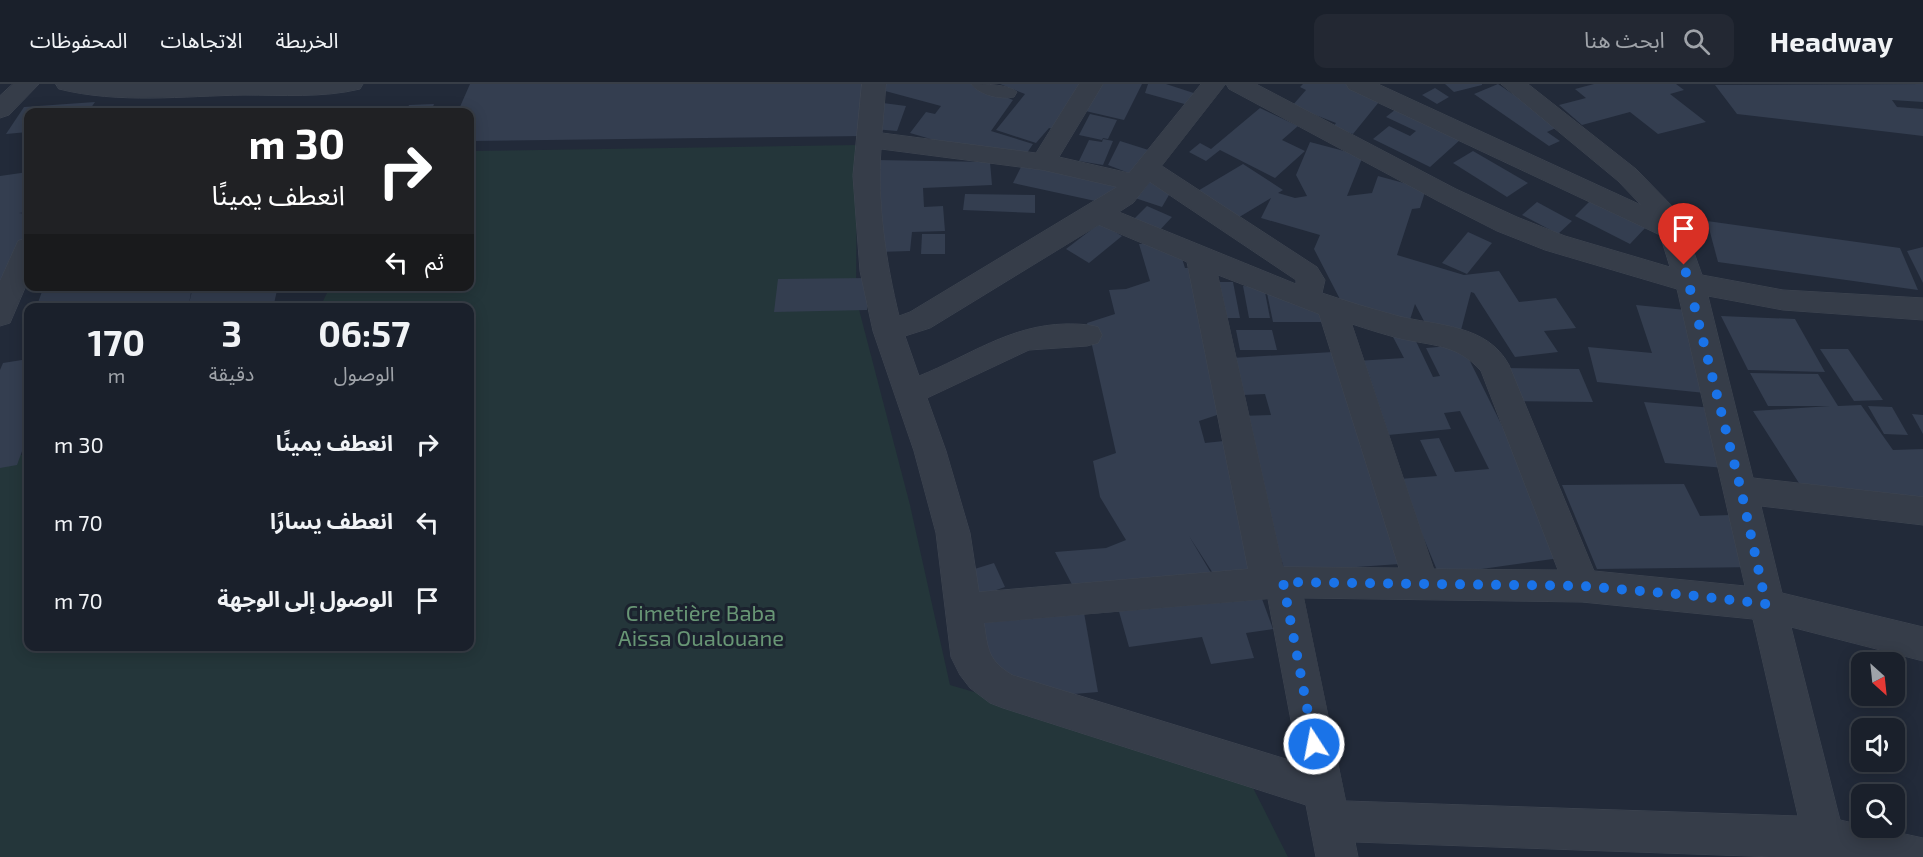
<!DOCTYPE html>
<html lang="ar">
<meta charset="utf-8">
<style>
:root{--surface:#1a202b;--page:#232833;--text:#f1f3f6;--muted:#9fa3a9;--line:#383e47}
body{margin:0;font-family:"Exo 2","Noto Sans Arabic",sans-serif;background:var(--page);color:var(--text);direction:rtl;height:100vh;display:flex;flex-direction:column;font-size:22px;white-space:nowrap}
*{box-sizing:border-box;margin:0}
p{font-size:20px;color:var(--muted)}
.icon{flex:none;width:33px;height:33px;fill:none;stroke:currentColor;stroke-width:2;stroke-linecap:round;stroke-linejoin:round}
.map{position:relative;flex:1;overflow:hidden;direction:ltr}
.sheet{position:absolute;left:24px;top:219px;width:450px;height:348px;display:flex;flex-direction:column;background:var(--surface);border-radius:12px;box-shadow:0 3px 15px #0003,0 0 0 2px var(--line);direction:rtl}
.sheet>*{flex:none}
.banner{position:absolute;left:24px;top:24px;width:450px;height:183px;border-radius:12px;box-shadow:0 3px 15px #0003,0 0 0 2px var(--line);direction:rtl;background:#202124;color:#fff;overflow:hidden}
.needle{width:39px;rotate:153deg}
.controls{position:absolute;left:1851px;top:568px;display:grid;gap:12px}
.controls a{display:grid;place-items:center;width:54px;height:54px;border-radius:12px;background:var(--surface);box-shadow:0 3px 15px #0003,0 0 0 2px var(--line);font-size:30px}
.pin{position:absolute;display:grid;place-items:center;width:51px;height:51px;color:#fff;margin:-62px -26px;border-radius:50% 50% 50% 0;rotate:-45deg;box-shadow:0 0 6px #0007}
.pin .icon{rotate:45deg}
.me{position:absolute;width:66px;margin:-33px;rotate:349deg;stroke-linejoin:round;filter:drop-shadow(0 0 4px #0008)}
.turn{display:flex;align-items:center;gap:21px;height:126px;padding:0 30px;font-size:27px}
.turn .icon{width:78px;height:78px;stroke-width:2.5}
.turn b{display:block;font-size:42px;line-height:51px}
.then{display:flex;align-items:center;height:57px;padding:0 30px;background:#0003;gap:12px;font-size:22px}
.eta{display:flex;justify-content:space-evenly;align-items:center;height:102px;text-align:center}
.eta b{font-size:36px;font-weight:700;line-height:42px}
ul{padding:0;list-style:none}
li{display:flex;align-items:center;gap:18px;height:78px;padding:0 30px}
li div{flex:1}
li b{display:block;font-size:22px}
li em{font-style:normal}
header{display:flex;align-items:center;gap:36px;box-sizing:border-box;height:84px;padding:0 30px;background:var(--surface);border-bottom:2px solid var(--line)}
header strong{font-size:28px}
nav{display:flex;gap:33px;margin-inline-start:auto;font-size:21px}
.search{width:420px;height:54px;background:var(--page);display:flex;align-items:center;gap:15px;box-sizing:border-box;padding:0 21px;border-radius:12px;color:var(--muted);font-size:22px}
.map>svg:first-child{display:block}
.green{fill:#24363a}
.building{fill:#343e50}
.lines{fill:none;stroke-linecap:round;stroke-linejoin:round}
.minor-casing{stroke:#3f4652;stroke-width:1}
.minor{fill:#363d49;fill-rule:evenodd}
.route{stroke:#1a73e8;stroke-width:10;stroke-dasharray:0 18}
.labels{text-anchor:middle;stroke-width:6;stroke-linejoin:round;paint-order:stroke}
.park-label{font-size:22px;fill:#689675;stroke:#1b222e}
</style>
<header>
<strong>Headway</strong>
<div class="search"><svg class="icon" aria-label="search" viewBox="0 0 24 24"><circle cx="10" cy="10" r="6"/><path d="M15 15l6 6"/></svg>ابحث هنا</div>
<nav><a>الخريطة</a><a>الاتجاهات</a><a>المحفوظات</a></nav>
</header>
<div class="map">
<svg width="1923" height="773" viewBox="0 0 1923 773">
<rect width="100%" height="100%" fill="#222a39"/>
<polygon class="green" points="857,61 856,214 910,421 950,601 1244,686 1288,773 0,773 0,374 28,370 28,562 470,562 470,224 320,223 330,203 470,202 470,67"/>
<g class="building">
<polygon points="470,0 870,0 864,52 470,57 470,28 461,28 459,25"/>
<polygon points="877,0 975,0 1013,16 991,47 1033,60 1025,72 941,58 910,49 926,28 935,30 941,22 874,4"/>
<polygon points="1000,0 1087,0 1059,46 1049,44 1036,59 996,46 1025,10"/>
<polygon points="1096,0 1142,0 1124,36 1081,26"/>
<polygon points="1148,0 1166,0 1209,14 1188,21 1145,9"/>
<polygon points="1303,0 1349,0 1383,13 1353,50 1333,43 1336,39 1292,22 1306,6 1300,3"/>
<polygon points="1445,0 1482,0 1482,1 1454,8"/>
<polygon points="1498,0 1560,42 1547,48 1560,57 1549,62 1474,10"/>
<polygon points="1594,0 1676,0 1684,6 1670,10 1706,38 1658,50 1630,28 1582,41 1559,21 1586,14 1575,5"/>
<polygon points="1923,0 1923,18 1892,16 1897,23 1923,25 1923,52 1737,30 1715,1"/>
<polygon points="1435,4 1449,13 1437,20 1422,11"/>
<polygon points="95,18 88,28 28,28 28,48 6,50 24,23"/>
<polygon points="883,19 906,22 897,47 873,45"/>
<polygon points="434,20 431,28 406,28 409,21"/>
<polygon points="1260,24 1298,42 1282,56 1305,67 1275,94 1220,66 1206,77 1189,68 1200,59 1211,65"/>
<polygon points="1396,25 1461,55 1430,83 1373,55 1389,42 1410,52 1416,47 1386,33"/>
<polygon points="1090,30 1117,36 1108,55 1103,54 1102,56 1079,51"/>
<polygon points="1103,55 1113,57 1103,81 1079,77 1089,56 1102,58"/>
<polygon points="1120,57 1158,69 1134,91 1108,81"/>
<polygon points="1310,58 1363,72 1347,112 1372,109 1378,92 1426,105 1420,124 1412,125 1397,171 1464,191 1499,187 1519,218 1556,214 1576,244 1544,247 1558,268 1515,273 1474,209 1471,208 1460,250 1425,239 1415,220 1408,242 1344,223 1314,165 1320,151 1261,134 1271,114 1236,135 1196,108 1243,80 1283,106 1278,109 1295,114 1307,112 1296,91"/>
<polygon points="1473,67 1528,99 1507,113 1453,79"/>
<polygon points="876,76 990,78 992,101 923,104 924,123 943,122 945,147 912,148 910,167 878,168"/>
<polygon points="1023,79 1131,102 1123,123 1013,99"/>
<polygon points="28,88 28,128 19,129 28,130 28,157 24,169 0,201 0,92"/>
<polygon points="1146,96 1173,104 1162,123 1135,114"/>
<polygon points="965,110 1035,111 1035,129 963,126"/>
<polygon points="1592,115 1647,142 1630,160 1575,132"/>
<polygon points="1537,118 1572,137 1558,150 1522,131"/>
<polygon points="1147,122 1172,133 1158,148 1133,136"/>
<polygon points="1707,137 1900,164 1918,206 1718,178"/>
<polygon points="1100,139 1122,152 1089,179 1066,165"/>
<polygon points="1468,148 1492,159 1467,190 1442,179"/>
<polygon points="922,150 945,150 945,170 921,170"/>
<polygon points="1177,158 1185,184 1188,184 1232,326 1199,337 1205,359 1224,357 1265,490 1216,494 1189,452 1214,494 1079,514 1055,468 1106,464 1126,456 1100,413 1093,377 1116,369 1087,239 1115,230 1109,206 1126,205 1150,197 1139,160"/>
<polygon points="1923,163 1923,199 1907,167"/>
<polygon points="868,194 867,226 774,228 778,195"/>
<polygon points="1208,198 1233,198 1240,234 1214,234"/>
<polygon points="44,202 192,202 189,220 193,202 278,202 273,224 36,224"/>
<polygon points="1243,202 1264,203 1270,234 1249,234"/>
<polygon points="1267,209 1324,219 1329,238 1273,238"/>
<polygon points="1636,221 1686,226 1715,310 1597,298 1588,263 1652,269"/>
<polygon points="1721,232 1795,235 1825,288 1748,286"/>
<polygon points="1236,246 1272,246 1277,266 1240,266"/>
<polygon points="1413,251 1433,293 1440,292 1426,264 1462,261 1567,473 1439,491 1399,395 1437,392 1420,356 1439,354 1455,388 1489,385 1460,327 1444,329 1451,345 1388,351 1356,277 1404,274 1393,253"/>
<polygon points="1820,265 1848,265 1883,316 1854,317"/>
<polygon points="1333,268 1414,479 1285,488 1239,332 1271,331 1265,310 1243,311 1231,274"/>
<polygon points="28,275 28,351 17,381 0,384 0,286 3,279"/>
<polygon points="1502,284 1579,285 1593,318 1514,317"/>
<polygon points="1750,289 1818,290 1838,322 1861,321 1893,366 1923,365 1923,415 1813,421 1753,327 1830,322 1768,322"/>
<polygon points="1644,318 1713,324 1737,385 1665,379"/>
<polygon points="1868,322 1892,323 1908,351 1884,350"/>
<polygon points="1912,330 1923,331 1923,350"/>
<polygon points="1684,400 1700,432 1731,431 1759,483 1597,485 1562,401"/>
<polygon points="994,479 1005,503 979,512 968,487"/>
<polygon points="1258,504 1273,545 1246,549 1254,574 1211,580 1202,553 1129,563 1118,524"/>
<polygon points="1083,523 1098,608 989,617 979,532"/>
</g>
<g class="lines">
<g class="minor-casing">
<g id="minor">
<polygon points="13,0 39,0 9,31 0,34 0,12"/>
<path d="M56 0H363L360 5C323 14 282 11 244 11 183 12 119 20 59 5Z"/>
<path d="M862 0H886L882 49 1036 69 1079 0H1103L1059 73 1129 89 1201 0H1256L1456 105 1517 133 1565 152 1670 183 1660 151 1349 5 1346 0H1378L1641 121 1618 97 1501 0H1528L1636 85 1673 123 1686 146 1702 191 1783 206 1923 214V236L1783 226 1708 212 1753 394 1923 413V441L1761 422 1782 509 1923 543V577L1791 543 1840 736 1862 741V744H1877L1923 754V773H1776L1355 758 1358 773H1316L1306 721 1003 624 990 619 970 604 960 591 951 573 936 449 914 367 873 247 860 187 853 92ZM1226 0 1229 5 1438 117 1497 147 1545 166 1677 205 1745 502 1594 487 1509 281C1487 240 1437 242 1398 232 1372 225 1346 217 1322 209L1325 196 1317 183 1162 82ZM881 65 1043 86 1117 103 910 228 899 232C886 178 877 120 881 65ZM1150 98 1296 196V200L1119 128 1133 119ZM1099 141 1187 178 1248 485 979 508 970 449 946 367 927 314 1029 266 1087 262 1098 259 1102 251 1098 243C1087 240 1077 240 1066 240 1010 241 969 272 919 292L905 252 930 244ZM1218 191 1319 230 1399 484 1283 483ZM1352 240C1367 245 1383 250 1398 254 1431 262 1456 259 1481 287L1558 486 1434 485ZM1304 514 1582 518 1753 535 1798 732 1346 717ZM1268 515 1299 679 1012 591C988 576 988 566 984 539Z"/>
<path d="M971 0C985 0 1008 0 1017 8L1014 13C1001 16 979 11 971 0Z"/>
<polygon points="28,154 28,197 10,239 0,242 0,197 18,157"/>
</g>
</g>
<use href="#minor" class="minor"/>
</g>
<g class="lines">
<polyline class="route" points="1314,660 1283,498 1582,502 1688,511 1766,520 1741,406 1684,181"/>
</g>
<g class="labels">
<g class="park-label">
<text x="701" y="537">Cimetière Baba<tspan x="701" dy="25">Aissa Oualouane</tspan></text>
</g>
</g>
</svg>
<div class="controls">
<a><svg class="needle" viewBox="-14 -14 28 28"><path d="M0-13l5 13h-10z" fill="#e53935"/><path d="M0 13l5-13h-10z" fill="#9fa3a9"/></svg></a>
<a><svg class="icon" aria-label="sound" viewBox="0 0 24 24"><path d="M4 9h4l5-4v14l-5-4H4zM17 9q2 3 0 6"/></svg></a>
<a><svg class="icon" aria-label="search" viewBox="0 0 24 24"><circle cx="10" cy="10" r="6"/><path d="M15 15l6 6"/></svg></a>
</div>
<div class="pin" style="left:1684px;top:181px;background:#d93025"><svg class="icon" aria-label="arrive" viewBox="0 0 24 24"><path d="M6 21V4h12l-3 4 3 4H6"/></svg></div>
<svg class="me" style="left:1314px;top:660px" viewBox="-20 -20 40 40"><circle r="17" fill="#1a73e8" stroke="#fff" stroke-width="3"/><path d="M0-11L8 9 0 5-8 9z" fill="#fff"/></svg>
<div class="banner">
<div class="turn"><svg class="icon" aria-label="right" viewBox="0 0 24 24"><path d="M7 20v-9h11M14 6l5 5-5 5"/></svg><div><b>30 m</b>انعطف يمينًا</div></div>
<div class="then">ثم<svg class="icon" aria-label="left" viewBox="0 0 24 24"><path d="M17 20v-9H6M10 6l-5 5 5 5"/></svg></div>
</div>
<section class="sheet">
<div class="eta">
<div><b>06:57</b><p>الوصول</p></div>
<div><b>3</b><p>دقيقة</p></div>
<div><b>170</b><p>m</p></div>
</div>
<ul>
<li><svg class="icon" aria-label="right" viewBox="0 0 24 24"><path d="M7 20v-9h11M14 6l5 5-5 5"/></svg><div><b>انعطف يمينًا</b></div><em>30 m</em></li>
<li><svg class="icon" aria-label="left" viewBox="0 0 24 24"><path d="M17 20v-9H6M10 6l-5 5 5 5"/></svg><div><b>انعطف يسارًا</b></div><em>70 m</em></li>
<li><svg class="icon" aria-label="arrive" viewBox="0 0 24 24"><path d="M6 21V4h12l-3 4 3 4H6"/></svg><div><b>الوصول إلى الوجهة</b></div><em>70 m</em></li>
</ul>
</section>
</div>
